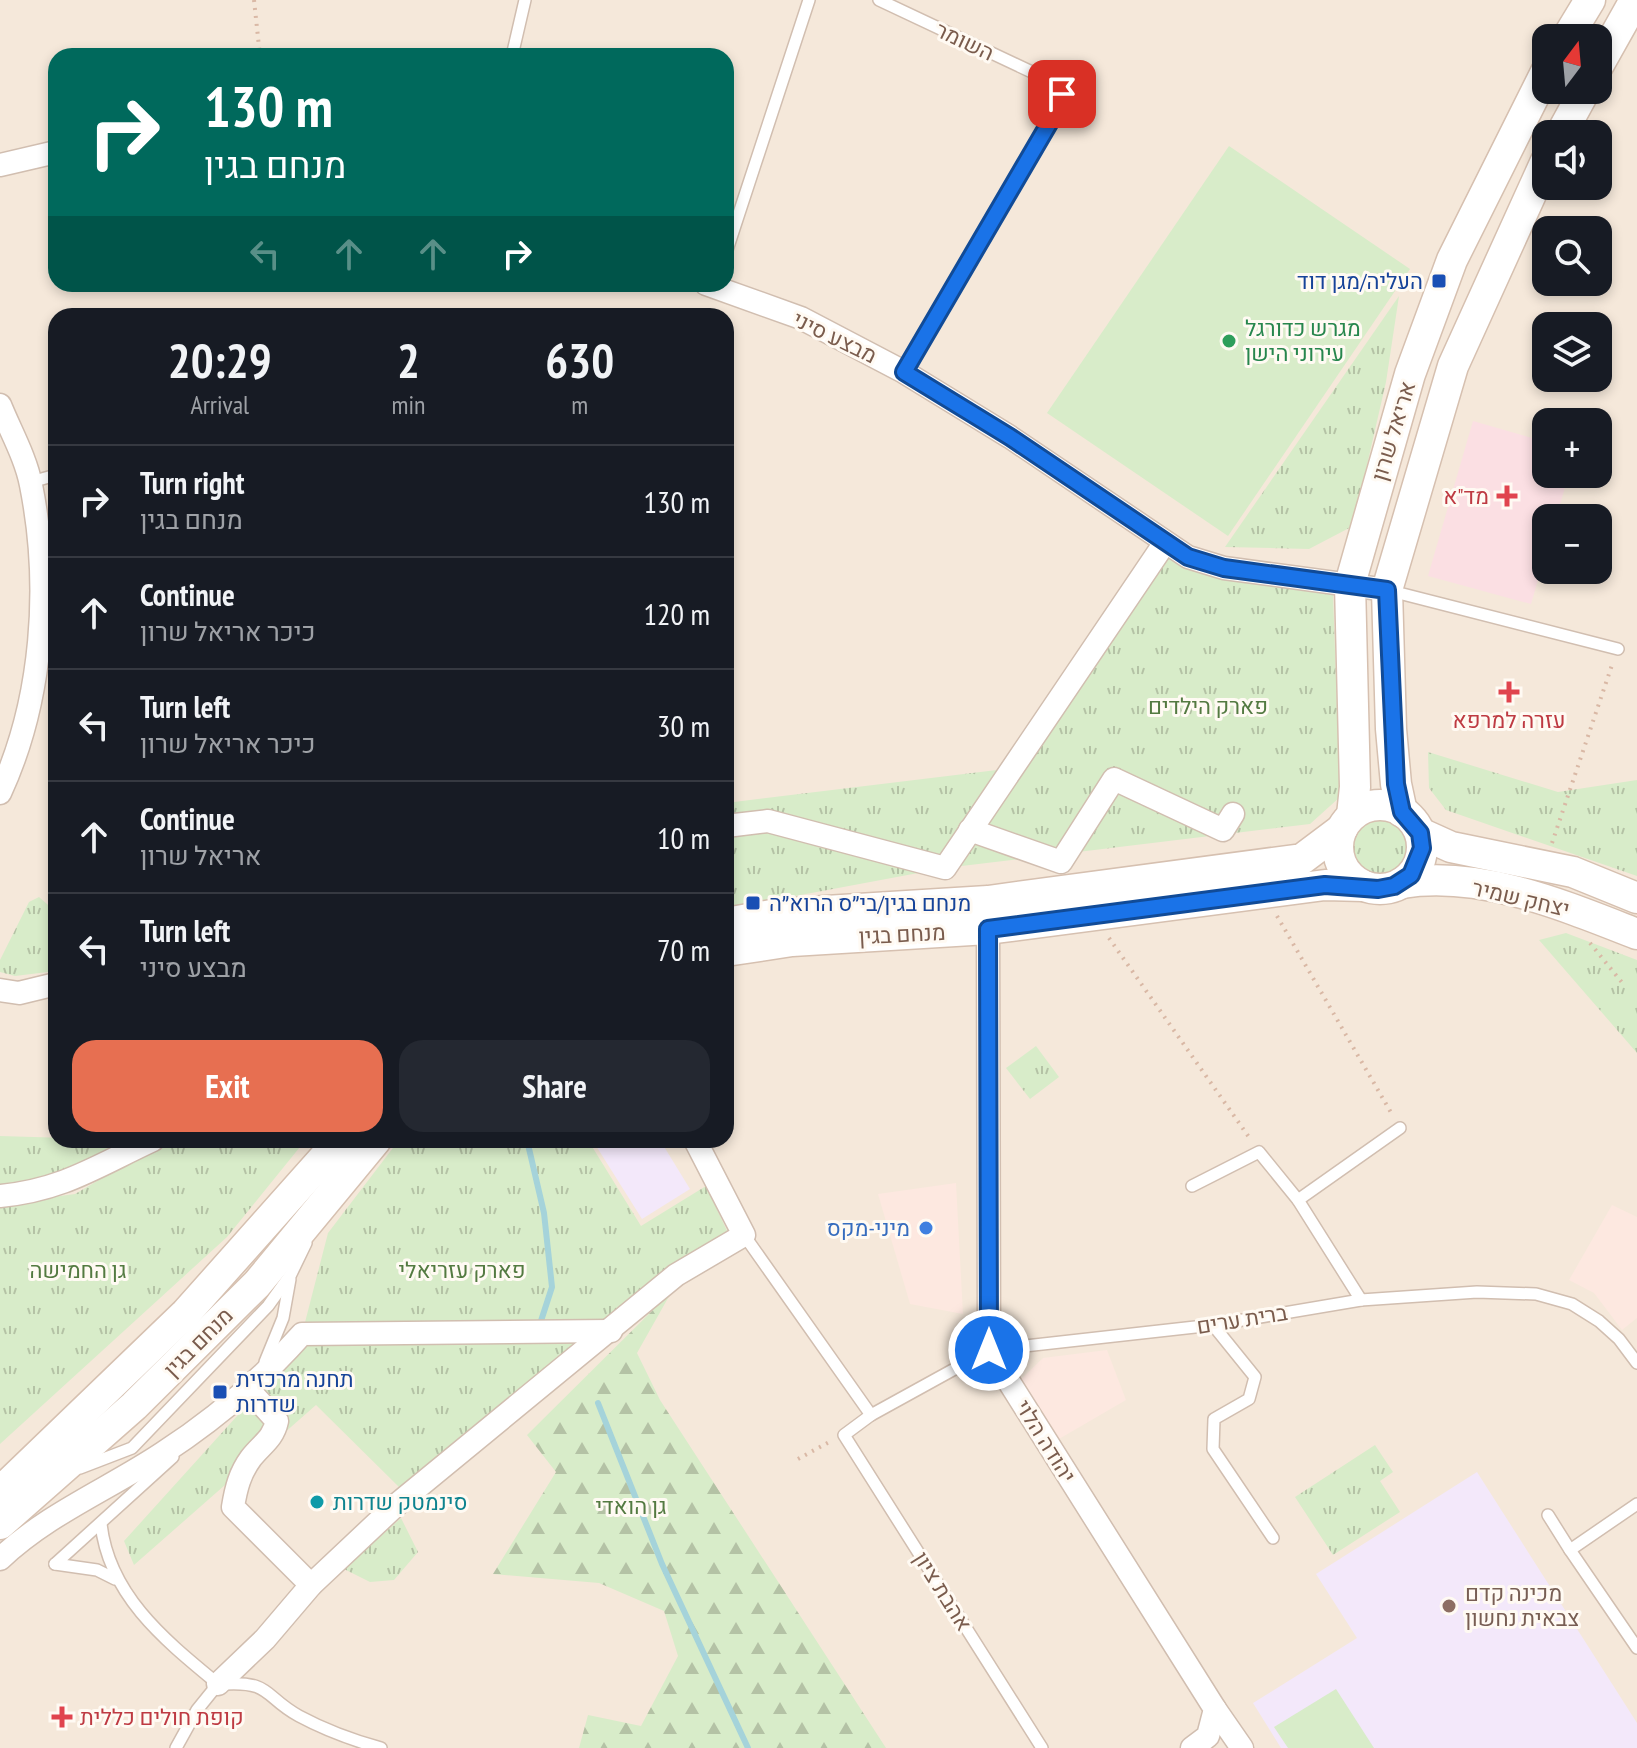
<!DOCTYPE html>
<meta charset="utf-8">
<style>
:root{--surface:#171b24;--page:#242831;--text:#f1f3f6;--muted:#9ea1a6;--line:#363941;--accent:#e76f51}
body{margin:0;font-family:"PT Sans Narrow",Heebo,sans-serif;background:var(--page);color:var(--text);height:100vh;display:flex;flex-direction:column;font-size:30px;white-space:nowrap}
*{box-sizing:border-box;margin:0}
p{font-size:26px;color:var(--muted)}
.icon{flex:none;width:44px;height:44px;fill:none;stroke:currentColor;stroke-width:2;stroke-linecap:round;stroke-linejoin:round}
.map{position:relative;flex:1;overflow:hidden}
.panel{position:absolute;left:48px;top:308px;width:686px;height:840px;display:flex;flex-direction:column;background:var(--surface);border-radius:24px;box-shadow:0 4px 12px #0003}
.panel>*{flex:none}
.banner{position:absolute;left:48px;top:48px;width:686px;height:244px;border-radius:24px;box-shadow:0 4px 12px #0003;background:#00695c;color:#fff;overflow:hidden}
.needle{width:52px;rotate:16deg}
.buttons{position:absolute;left:1532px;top:24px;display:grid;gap:16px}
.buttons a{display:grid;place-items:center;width:80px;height:80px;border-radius:16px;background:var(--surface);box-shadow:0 4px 12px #0003;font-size:40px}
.pin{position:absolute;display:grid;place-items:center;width:68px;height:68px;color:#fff;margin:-34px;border-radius:16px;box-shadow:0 4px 12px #0006}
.me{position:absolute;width:88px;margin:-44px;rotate:0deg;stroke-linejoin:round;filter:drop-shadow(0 0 6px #0008)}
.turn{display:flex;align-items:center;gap:28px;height:168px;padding:0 24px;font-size:36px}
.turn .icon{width:104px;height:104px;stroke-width:2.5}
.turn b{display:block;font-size:56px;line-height:68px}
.lanes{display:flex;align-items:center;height:76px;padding:0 24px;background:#0003;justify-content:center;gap:40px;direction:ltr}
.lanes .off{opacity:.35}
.eta{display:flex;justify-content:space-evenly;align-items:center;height:136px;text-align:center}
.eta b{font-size:48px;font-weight:700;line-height:56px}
.button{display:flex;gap:16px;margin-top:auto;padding:16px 24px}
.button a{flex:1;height:92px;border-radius:24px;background:var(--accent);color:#fff;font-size:32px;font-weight:700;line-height:92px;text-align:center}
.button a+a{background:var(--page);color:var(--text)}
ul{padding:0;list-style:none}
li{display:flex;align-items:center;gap:24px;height:112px;padding:0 24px;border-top:2px solid var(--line)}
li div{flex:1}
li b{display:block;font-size:30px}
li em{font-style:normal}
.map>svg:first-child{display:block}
.residential{fill:#f5e8da;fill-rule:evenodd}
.commercial{fill:#fde8e0}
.education{fill:#f3e8fa}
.medical{fill:#fbdfe3}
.grass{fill:url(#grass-tufts)}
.forest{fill:url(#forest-firs)}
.pitch{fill:#d8ecc9}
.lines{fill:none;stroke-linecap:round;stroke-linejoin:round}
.stream{stroke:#a5d3da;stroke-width:6}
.lane-casing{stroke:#d1beb0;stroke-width:14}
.street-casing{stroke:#d1beb0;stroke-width:25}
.secondary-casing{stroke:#d6c0b0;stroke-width:33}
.path{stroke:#d9b8a5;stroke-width:4;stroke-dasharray:2 6;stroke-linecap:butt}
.lane{stroke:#fff;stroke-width:11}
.street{stroke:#fff;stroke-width:22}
.secondary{stroke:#fff;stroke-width:30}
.route-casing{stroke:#114b97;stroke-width:20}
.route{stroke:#1a73e8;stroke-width:14}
.transit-dot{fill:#1a4fb4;stroke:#fffaf3;stroke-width:3}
.leisure-dot{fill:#2e9e5b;stroke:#fffaf3;stroke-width:3}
.health-dot{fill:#e0444e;stroke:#fffaf3;stroke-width:3}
.shop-dot{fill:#3f7fe0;stroke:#fffaf3;stroke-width:3}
.culture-dot{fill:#0f9aa8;stroke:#fffaf3;stroke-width:3}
.education-dot{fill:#8d6e63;stroke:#fffaf3;stroke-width:3}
.labels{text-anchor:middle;stroke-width:6;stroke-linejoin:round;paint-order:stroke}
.street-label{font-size:22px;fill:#7a5c4d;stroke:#fffaf3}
.transit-label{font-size:22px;fill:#164399;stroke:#fffaf3;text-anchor:start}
.leisure-label{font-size:22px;fill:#27864d;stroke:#fffaf3;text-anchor:start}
.health-label{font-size:22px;fill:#be3a42;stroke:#fffaf3;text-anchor:end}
.park-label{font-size:22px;fill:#537a41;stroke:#fffaf3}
.shop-label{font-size:22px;fill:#366cbe;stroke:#fffaf3;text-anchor:end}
.culture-label{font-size:22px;fill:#0d838f;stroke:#fffaf3;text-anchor:start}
.education-label{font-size:22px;fill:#785e54;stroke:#fffaf3;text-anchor:start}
</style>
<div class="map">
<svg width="1637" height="1748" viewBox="0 0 1637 1748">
<defs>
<pattern id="grass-tufts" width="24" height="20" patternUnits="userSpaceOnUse" patternTransform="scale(2)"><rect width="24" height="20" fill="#d8ecc9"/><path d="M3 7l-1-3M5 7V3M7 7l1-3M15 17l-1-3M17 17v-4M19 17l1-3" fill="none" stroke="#b4c2a5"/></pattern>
<pattern id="forest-firs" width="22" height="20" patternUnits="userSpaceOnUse" patternTransform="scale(2)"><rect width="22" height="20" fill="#d8ecc9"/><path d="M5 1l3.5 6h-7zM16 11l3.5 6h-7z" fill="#b4c2a5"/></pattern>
</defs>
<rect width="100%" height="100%" fill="#fdf6ec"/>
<path class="residential" d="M0 0H1637V1748H0ZM1546 38H1598V90H1546ZM56 56H726V284H56ZM1546 134H1598V186H1546ZM1546 230H1598V282H1546ZM56 316H726V1140H56ZM1546 326H1598V378H1546ZM1546 422H1598V474H1546ZM1546 518H1598V570H1546Z"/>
<g class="commercial">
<polygon points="956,1183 963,1314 910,1304 878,1194"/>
<polygon points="1612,1205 1637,1217 1637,1318 1622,1330 1594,1293 1569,1280"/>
<polygon points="1107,1350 1126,1400 1059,1439 1020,1380 1043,1358"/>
</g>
<g class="education">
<polygon points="660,1140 690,1189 642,1219 593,1141"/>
<polygon points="1477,1472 1637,1723 1637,1748 1281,1748 1253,1703 1357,1638 1316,1574"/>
</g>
<polygon class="medical" points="1473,421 1546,442 1546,474 1569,474 1556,518 1546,518 1546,552 1531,604 1428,576"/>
<g class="grass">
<polygon points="1399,296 1386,382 1353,526 1309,549 1225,547"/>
<polygon points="1153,547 1333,593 1340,797 1310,824 945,868 726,909 726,803 997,770 1085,659"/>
<polygon points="1428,752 1558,792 1637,780 1637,876 1446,810 1429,788"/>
<circle cx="1380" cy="844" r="33"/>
<polygon points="39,897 56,912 56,971 15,976 0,972 0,960 29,902"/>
<polygon points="1566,933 1637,960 1637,1053 1539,940"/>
<polygon points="1036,1046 1059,1077 1030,1099 1006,1068"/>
<polygon points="0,1136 135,1140 80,1170 0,1190"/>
<polygon points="167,1140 304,1142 227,1237 0,1444 0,1204 75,1194"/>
<polygon points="399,1140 588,1140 641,1226 706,1186 729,1235 649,1286 399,1487 316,1405 134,1565 124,1541 256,1395 302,1334 328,1233"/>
<polygon points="1375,1445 1393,1472 1380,1481 1400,1512 1333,1555 1295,1497"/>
<polygon points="401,1518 418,1552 394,1580 370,1582 344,1569"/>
</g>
<polygon class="forest" points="672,1291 637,1353 660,1400 886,1748 579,1748 588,1715 641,1726 678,1656 664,1611 599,1583 493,1574 556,1472 527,1435"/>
<g class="pitch">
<polygon points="1229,146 1410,269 1228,536 1047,413"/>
<polygon points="1336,1689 1374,1748 1288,1748 1274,1727"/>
</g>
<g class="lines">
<g class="stream">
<polyline points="527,1140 544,1213 552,1287 539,1327"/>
<polyline points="598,1403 662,1564 748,1748"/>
</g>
<g class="lane-casing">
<g id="lane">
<polyline points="879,0 1053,82 1062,94 1061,103 904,372"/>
<polyline points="512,56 525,0"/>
<polyline points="726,253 809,0"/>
<polyline points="31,482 56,475"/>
<polyline points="1387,590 1618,649"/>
<polyline points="1192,1186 1259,1152 1298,1200 1361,1300"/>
<polyline points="1298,1200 1400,1128"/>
<polyline points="744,1235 871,1415"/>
<polyline points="1213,1325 1255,1377 1249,1399 1214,1419 1213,1449 1273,1538"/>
<polyline points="265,1362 283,1318 290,1279"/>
<polyline points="80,1468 132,1448 268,1306 291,1274 306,1243"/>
<polyline points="1637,1504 1570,1550 1637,1648"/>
<polyline points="1548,1515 1570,1550"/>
<path d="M101 1524C109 1596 166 1641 218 1684"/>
<polyline points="55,1564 173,1457"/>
<polyline points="55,1564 97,1570 115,1579"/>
<path d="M223 1684C272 1681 263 1696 299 1716 325 1730 352 1740 381 1748"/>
<polyline points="176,1748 197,1710 218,1684"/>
<polyline points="1042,1748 844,1435 871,1415 989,1350 1213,1325 1361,1300 1477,1292 1536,1294 1572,1304 1599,1321 1619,1339 1637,1363"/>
</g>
</g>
<g class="street-casing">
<g id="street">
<polyline points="0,165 56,152"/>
<polyline points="706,284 801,318 904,372 1010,437 1188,557 1224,568 1387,590"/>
<path d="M0 405C10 430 26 458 31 485 51 585 43 700 0 793"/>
<polyline points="726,826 768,821 945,868 1164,544"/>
<polyline points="970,830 1061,862 1114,779 1223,830 1233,814"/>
<polyline points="988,915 989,1350 1215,1709 1208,1736 1192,1748"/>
<polyline points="0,990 19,993 56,984"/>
<path d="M0 1196C63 1190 97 1166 153 1140"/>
<path d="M247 1388 277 1421C273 1439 262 1444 251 1458 240 1473 236 1488 233 1507L311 1585"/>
<path d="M0 1559C47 1514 109 1489 163 1453 214 1420 262 1379 302 1334L611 1331"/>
<polyline points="218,1684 265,1639 311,1585 395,1506 676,1275 744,1235 695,1140"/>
<polyline points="1215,1709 1242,1748"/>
</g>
</g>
<g class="secondary-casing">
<g id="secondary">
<polyline points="1567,38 1590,0"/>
<polyline points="1598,66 1635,0"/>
<polyline points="1561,134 1585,90"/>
<circle cx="1380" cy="847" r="42"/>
<polyline points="1402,812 1396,784 1391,729 1387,590 1453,366 1546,161"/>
<polyline points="1352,815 1355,787 1350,584 1410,374 1452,260 1546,72"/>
<polyline points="1420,833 1451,847 1573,872 1637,898"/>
<path d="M1402 883C1481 870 1565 906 1637 934"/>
<polyline points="726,923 777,914 988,901 1302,859 1342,829"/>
<polyline points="726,951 792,941 988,929 1325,885 1364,886"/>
<polyline points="0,1492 186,1313 340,1140"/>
<polyline points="0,1524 134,1406 257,1284 376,1140"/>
</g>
</g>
<g class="path">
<polyline points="254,0 260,56"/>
<polyline points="1552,843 1613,662"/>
<polyline points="1277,916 1393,1116"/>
<polyline points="1109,938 1251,1140"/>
<polyline points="1590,943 1624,985"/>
<polyline points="798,1459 831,1441"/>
</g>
<use href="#lane" class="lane"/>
<use href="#street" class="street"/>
<use href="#secondary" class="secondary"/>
</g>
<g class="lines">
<g class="route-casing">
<polyline id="route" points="989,1350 988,929 1325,885 1378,889 1394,886 1411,875 1422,848 1420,833 1402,812 1396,784 1387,590 1224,568 1188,557 1010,437 904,372 1061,103 1062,94"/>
</g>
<use href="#route" class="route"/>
</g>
<g class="transit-dot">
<rect x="1431" y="273" width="16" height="16" rx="4"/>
<rect x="745" y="895" width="16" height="16" rx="4"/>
<rect x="212" y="1384" width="16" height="16" rx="4"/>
</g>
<circle class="leisure-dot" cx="1229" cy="341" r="8"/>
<g class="health-dot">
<path d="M1503 484h8v8h8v8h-8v8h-8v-8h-8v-8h8z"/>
<path d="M1505 680h8v8h8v8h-8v8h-8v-8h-8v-8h8z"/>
<path d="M58 1705h8v8h8v8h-8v8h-8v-8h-8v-8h8z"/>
</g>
<circle class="shop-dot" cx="926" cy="1228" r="8"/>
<circle class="culture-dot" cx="317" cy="1502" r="8"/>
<circle class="education-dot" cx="1449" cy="1606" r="8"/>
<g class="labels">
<g class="street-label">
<text transform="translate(965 41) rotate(25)" y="8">השומר</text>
<text transform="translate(835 337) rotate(26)" y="8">מבצע סיני</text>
<text transform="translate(1393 431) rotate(-73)" y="8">אריאל שרון</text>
<text transform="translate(1521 898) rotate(13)" y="8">יצחק שמיר</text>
<text transform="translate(902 934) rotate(-3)" y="8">מנחם בגין</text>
<text transform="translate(1242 1319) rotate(-9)" y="8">ברית ערים</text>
<text transform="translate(198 1342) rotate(-45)" y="8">מנחם בגין</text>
<text transform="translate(1046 1441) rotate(58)" y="8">יהודה הלוי</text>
<text transform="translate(943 1591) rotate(58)" y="8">אהבת ציון</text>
</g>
<g class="transit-label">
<text x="1423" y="289" text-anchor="end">העליה/מגן דוד</text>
<text x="769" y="911">מנחם בגין/בי״ס הרוא״ה</text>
<text x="236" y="1387">תחנה מרכזית<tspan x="236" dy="25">שדרות</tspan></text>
</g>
<g class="leisure-label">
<text x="1245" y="336">מגרש כדורגל<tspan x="1245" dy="25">עירוני הישן</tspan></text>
</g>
<g class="health-label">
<text x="1489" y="504">מד"א</text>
<text x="1509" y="728" text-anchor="middle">עזרה למרפא</text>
<text x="80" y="1725" text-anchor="start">קופת חולים כללית</text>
</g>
<g class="park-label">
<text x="1208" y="714">פארק הילדים</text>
<text x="78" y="1278">גן החמישה</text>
<text x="462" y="1278">פארק עזריאלי</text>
<text x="631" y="1514">גן הואדי</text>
</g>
<g class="shop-label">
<text x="910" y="1236">מיני-מקס</text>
</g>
<g class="culture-label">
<text x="333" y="1510">סינמטק שדרות</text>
</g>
<g class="education-label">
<text x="1465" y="1601">מכינה קדם<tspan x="1465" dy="25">צבאית נחשון</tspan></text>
</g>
</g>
</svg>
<div class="buttons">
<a><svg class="needle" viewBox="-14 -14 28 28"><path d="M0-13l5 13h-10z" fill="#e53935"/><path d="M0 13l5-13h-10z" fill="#9ea1a6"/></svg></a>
<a><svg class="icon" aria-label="sound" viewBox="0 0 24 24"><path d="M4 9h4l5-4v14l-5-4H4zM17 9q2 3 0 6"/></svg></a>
<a><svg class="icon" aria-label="search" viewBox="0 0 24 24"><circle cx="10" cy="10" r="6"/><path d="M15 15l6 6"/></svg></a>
<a><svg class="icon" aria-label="layers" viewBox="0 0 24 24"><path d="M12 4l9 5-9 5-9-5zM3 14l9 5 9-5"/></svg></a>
<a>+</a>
<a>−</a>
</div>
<div class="pin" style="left:1062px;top:94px;background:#d93025"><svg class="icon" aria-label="arrive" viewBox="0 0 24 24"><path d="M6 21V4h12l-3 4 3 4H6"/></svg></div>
<svg class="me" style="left:989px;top:1350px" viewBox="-20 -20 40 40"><circle r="17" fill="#1a73e8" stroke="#fff" stroke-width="3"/><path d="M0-11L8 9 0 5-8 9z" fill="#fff"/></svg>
<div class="banner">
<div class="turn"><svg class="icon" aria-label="right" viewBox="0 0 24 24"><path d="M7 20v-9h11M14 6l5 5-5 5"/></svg><div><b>130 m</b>מנחם בגין</div></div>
<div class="lanes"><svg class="icon off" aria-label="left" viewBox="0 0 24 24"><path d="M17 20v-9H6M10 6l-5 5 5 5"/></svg><svg class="icon off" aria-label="ahead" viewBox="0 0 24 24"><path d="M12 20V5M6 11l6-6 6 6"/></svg><svg class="icon off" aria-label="ahead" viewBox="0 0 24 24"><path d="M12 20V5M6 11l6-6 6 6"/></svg><svg class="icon" aria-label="right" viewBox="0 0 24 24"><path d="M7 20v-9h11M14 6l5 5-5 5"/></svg></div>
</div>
<section class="panel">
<div class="eta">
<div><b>20:29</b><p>Arrival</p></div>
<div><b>2</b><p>min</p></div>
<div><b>630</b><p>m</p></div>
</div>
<ul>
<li><svg class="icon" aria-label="right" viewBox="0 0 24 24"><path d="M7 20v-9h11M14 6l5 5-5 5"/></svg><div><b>Turn right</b><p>מנחם בגין</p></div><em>130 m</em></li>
<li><svg class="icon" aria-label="ahead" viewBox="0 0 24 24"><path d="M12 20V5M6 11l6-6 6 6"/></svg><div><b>Continue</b><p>כיכר אריאל שרון</p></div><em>120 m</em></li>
<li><svg class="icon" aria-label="left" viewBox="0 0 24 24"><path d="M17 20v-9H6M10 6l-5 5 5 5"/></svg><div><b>Turn left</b><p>כיכר אריאל שרון</p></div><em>30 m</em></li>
<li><svg class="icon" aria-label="ahead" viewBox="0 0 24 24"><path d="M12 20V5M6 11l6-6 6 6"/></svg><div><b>Continue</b><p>אריאל שרון</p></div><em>10 m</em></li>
<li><svg class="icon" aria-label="left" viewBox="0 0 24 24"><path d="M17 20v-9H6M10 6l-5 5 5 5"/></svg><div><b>Turn left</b><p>מבצע סיני</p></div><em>70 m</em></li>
</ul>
<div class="button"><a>Exit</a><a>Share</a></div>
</section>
</div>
